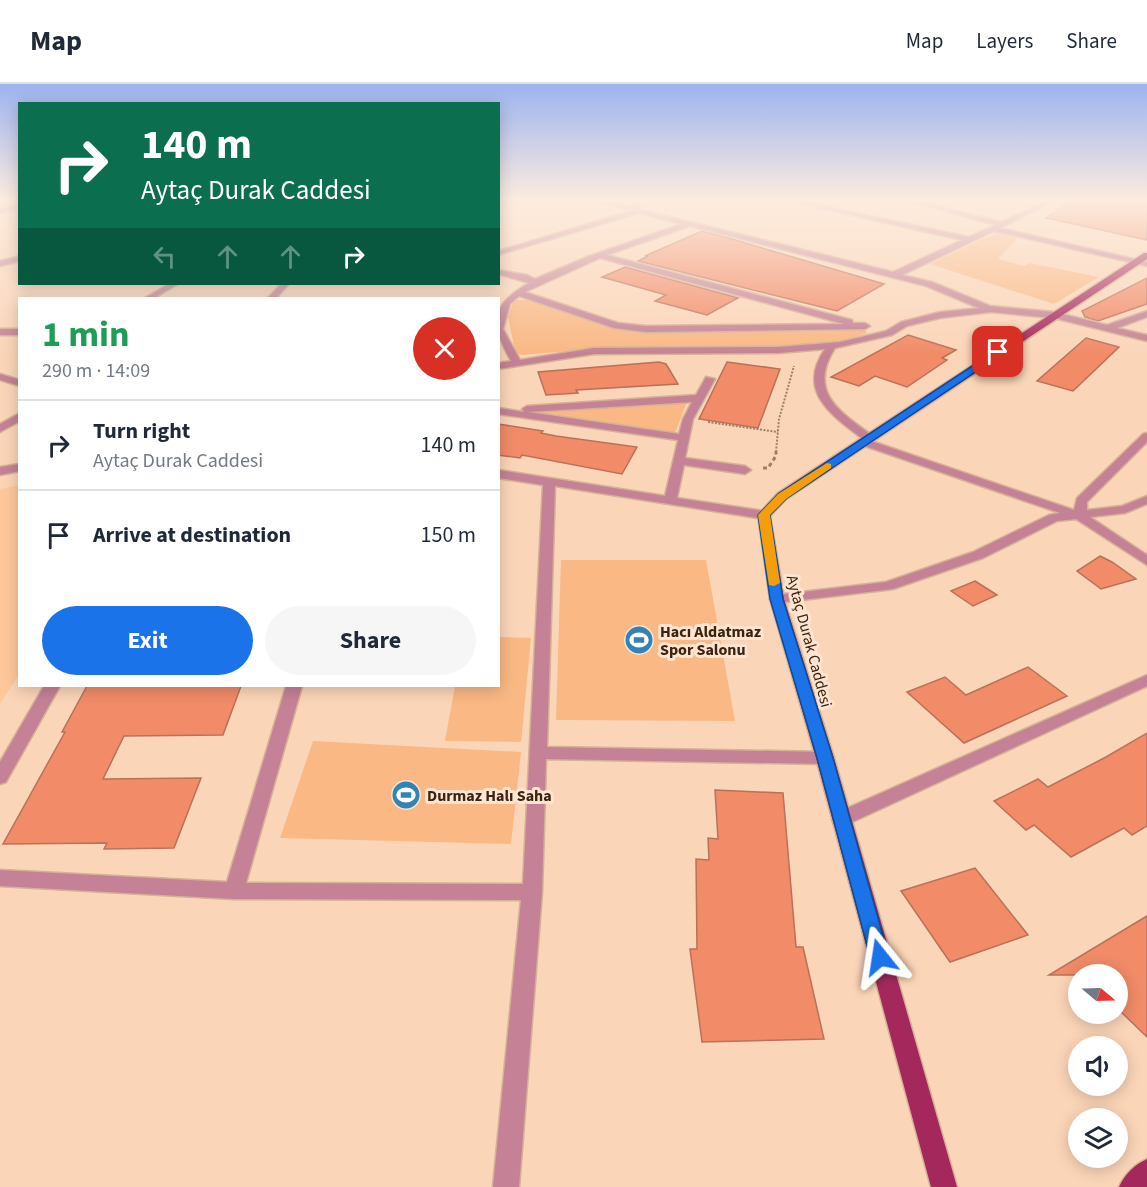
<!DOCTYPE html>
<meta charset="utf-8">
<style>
:root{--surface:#fff;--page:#f6f6f7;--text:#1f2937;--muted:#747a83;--line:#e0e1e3;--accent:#1a73e8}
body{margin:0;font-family:"Source Sans 3",sans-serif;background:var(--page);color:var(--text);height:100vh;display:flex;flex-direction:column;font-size:22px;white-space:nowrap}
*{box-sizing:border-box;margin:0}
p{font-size:20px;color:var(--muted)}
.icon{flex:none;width:33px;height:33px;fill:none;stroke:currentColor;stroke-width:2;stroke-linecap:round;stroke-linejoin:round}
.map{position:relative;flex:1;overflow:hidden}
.side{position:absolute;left:18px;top:213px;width:482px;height:390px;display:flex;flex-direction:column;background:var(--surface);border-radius:0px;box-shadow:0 3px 15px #0003}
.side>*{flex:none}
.banner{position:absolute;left:18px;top:18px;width:482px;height:183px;border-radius:0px;box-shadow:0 3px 15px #0003;background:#0b6e4f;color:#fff;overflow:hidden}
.needle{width:39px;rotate:109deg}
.controls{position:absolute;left:1068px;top:880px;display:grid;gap:12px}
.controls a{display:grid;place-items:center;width:60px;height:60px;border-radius:50%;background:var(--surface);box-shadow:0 3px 15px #0003;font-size:30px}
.pin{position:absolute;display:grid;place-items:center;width:51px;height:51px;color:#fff;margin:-26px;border-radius:12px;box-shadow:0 3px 9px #0006}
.me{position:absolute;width:66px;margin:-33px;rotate:345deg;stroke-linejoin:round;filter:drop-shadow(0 0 4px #0008)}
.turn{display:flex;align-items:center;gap:21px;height:126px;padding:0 24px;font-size:27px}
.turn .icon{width:78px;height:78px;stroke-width:2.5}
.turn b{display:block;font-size:42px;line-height:51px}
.lanes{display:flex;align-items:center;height:57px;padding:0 24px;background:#0003;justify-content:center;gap:30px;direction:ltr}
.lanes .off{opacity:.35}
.round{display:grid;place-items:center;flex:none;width:63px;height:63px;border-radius:32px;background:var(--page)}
.overview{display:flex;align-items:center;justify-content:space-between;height:102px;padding:0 24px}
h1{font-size:36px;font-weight:700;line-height:45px;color:#1e9e55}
.button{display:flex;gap:12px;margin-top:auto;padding:12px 24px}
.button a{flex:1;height:69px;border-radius:36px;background:var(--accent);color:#fff;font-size:24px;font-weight:700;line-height:69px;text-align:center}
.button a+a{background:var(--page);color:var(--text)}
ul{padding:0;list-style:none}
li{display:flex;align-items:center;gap:18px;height:90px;padding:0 24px;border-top:2px solid var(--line)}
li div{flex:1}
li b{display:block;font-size:22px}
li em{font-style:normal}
header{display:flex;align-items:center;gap:36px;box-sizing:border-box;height:84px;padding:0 30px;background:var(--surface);border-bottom:2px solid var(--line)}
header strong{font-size:28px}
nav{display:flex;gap:33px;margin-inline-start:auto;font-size:21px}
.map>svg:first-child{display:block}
.built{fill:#ffc89c}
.green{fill:#f9b884}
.building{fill:#f18b68;stroke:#b9725a;stroke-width:1.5}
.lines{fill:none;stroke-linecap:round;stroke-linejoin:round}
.minor-casing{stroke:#d5b196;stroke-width:3}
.major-casing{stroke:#d5b196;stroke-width:3}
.path-far1{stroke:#9f8067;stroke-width:2;stroke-dasharray:2 1.5;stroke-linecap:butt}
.path{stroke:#9f8067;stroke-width:3;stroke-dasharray:4 3;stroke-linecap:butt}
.minor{fill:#c58296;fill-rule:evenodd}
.major{fill:#a4285c;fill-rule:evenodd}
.route{fill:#1a73e8;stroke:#114b97;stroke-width:1.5}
.slow{fill:#f59e0b}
.labels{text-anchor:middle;stroke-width:6;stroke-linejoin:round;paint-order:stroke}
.poi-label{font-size:16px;font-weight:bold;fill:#3b230f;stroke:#ffe5d1;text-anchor:start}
.street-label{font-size:16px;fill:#3b230f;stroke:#ffe5d1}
</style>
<header>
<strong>Map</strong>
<nav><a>Map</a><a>Layers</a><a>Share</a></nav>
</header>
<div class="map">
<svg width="1147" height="1103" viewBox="0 0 1147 1103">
<rect width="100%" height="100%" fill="#fbd5b8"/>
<polygon class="built" points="19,401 19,590 0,620 0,405"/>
<g class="green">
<polygon points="996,149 1017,154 998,175 1025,182 1030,179 1099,193 1054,220 930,180"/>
<path d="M514 216C550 213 588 241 625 246H865L867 249 846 256 781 264 592 265 523 271 517 270 515 266 508 233Z"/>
<polygon points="687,318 675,349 535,329 537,327"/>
<polygon points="561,476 706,476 735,637 556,636"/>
<polygon points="498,553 531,554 521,658 445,657 455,602 498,602"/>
<polygon points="313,657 521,668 511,760 280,754"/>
</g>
<g class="building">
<polygon points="1073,116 1147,116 1147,156 1046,134"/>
<polygon points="702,147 725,153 884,200 837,227 638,177 648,172 645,172"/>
<polygon points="625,183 738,214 707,231 655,217 666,211 602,193"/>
<polygon points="1147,194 1147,220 1098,237 1085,233 1082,227"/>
<polygon points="908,251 956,266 942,274 947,276 907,303 875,292 859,302 831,293"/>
<polygon points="1086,254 1119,263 1073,307 1037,297"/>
<polygon points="659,278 666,280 678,300 576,306 578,309 546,311 538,288"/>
<polygon points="727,278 780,285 758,344 699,335"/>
<polygon points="498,340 543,347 541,349 556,352 637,363 622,390 522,371 520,374 498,371"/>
<polygon points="1100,472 1112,478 1136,495 1101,505 1077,487"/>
<polygon points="975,497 997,511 973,522 951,507"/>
<polygon points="1028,583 1067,612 964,659 907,608 945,593 966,611"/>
<polygon points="87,602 241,602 223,651 124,652 103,695 201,694 174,764 104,765 107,759 3,760 65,648 62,648"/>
<polygon points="1147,649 1147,742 1132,751 1124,744 1071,773 1034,741 1026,746 994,717 1038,695 1048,703 1106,673"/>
<polygon points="715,706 783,709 796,863 803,863 824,955 702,958 690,865 697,865 696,775 709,776 708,754 718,755"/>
<polygon points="975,784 1028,851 950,878 901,807"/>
<polygon points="1147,832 1147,953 1118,925 1118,891 1049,891"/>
</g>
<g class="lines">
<g class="minor-casing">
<g id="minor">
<polygon points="498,116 505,116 498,119"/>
<path d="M591 116H602L634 124 630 116H636L642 126 893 188 962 156 784 116H796L969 153 995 141 905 116H915L1001 138 1049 116H1057L1000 144 1147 178V182L994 147 902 191 932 198 990 222 1054 228 1107 241 1147 227V233L1117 244 1147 251V257L1054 234 991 228 940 234 907 242 892 251 835 264C807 308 840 328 873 352L875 354 871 357 1074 426 1077 414 1143 350 1147 349V358L1087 418V426L1122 422 1147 412V420L1125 429 1090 433 1147 471V481L1076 435 1057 437 983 474 893 505 777 519 772 518 770 515 777 511 886 498 973 468 1049 431 1060 429 859 360 857 358 863 355C831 331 796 307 825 265L778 269 594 270 498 285V279L511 277C490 239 490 221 529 199L498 190V186L527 191 535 195 587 173 681 140 639 129 498 171V167L631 127ZM690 142 926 202 979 224 940 228 901 238 886 247 840 258 778 263 594 264 520 276 503 245 510 220 519 212 614 244 646 248 865 245 870 242 865 239H853L852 236 607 171ZM600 174 844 240 646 242 618 239 525 208Z"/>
<polygon points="20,120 20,124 0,129 0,125"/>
<polygon points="20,172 20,177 0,182 0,177"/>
<polygon points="169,200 178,200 154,214 145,214"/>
<polygon points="281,200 289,200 276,214 268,214"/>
<rect x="0" y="245" width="20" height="6"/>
<polygon points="0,290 20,296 20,302 0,296"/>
<path d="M706 293 715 295 693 335 685 374 745 382 751 386 745 390 684 381 677 414 764 427 770 431 764 435 555 402 547 663 825 668 831 669 834 674 831 679 825 680 546 675 542 808 519 1103H493L521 816 234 815 0 802V786L227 798 286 602H302L246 799 523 800 543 401 498 394V386L665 412 678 356 498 330V324L524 328 522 325 527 322 696 311ZM692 318 683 335 679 350 528 328Z"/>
<polygon points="20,329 20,337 0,348 0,340"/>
<polygon points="20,380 20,387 0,391 0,383"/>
<polygon points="1147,591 1147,602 848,740 841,742 834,740 832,735 834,730"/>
<polygon points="44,602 60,602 6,698 0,700 0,678"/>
</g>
</g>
<g class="major-casing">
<g id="major">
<polygon points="1144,169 1147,169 1147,175 786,415 770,432 784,515 834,674 957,1103 931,1103 816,674 770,515 758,431 778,409"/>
<path d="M1147 1075V1103H1119C1125 1090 1134 1081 1147 1075Z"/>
</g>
</g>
<g class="path-far1">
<polyline points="708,338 778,348"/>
<polyline points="776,368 779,335 794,282"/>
</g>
<polyline class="path" points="763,384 768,384 776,372 776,367"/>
<use href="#minor" class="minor"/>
<use href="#major" class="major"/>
</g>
<linearGradient id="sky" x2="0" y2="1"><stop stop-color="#9cb3f0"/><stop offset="0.43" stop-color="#fdecdf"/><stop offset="1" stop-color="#fdecdf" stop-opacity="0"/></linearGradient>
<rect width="1147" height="270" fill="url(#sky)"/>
<polygon class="route" points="998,265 1003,268 1002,270 786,415 770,431 783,515 833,674 889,873 887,879 880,881 873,879 870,873 817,674 770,515 758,431 778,410"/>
<polygon class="slow" points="827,379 831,380 831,384 786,415 770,431 780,499 774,502 769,501 758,431 778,410"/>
<defs>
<g id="stadium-disc" transform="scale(1.5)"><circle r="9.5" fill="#3383b4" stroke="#ffe5d1"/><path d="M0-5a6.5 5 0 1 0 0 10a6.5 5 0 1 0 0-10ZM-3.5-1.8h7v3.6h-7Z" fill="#fff"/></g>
</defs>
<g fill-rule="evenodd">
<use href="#stadium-disc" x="639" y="556"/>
<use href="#stadium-disc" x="406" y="711"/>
</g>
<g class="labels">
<g class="poi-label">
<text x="660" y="553">Hacı Aldatmaz<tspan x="660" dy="18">Spor Salonu</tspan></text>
<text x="427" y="717">Durmaz Halı Saha</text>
</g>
<g class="street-label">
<text transform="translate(810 557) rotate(75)" y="6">Aytaç Durak Caddesi</text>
</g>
</g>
</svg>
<div class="controls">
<a><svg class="needle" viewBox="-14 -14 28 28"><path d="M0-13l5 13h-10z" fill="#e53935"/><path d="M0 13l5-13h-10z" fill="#747a83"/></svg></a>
<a><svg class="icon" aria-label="sound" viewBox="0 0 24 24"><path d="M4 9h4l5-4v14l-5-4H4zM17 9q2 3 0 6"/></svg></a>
<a><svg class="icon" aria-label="layers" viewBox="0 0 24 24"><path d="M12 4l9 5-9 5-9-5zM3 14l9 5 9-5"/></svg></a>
</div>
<div class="pin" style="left:998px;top:268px;background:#d93025"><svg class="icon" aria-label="arrive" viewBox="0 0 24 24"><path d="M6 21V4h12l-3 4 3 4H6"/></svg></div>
<svg class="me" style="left:880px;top:873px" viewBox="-20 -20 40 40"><path d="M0-17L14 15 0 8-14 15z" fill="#1a73e8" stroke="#fff" stroke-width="4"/></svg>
<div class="banner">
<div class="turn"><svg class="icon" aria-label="right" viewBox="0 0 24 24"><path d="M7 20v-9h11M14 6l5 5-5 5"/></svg><div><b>140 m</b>Aytaç Durak Caddesi</div></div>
<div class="lanes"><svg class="icon off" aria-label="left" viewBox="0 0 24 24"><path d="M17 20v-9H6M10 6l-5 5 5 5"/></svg><svg class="icon off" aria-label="ahead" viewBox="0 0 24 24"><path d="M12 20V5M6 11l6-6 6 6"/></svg><svg class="icon off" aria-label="ahead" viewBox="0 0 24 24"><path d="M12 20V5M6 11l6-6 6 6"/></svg><svg class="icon" aria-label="right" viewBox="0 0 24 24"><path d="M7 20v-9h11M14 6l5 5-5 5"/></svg></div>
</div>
<section class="side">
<div class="overview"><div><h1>1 min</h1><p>290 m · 14:09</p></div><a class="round" style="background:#d93025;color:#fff"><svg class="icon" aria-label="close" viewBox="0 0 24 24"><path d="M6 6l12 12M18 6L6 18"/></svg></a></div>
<ul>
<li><svg class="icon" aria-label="right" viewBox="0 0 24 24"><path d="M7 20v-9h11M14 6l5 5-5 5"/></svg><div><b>Turn right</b><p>Aytaç Durak Caddesi</p></div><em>140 m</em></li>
<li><svg class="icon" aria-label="arrive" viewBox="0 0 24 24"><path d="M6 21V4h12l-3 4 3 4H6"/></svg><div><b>Arrive at destination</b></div><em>150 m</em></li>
</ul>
<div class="button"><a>Exit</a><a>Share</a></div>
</section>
</div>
